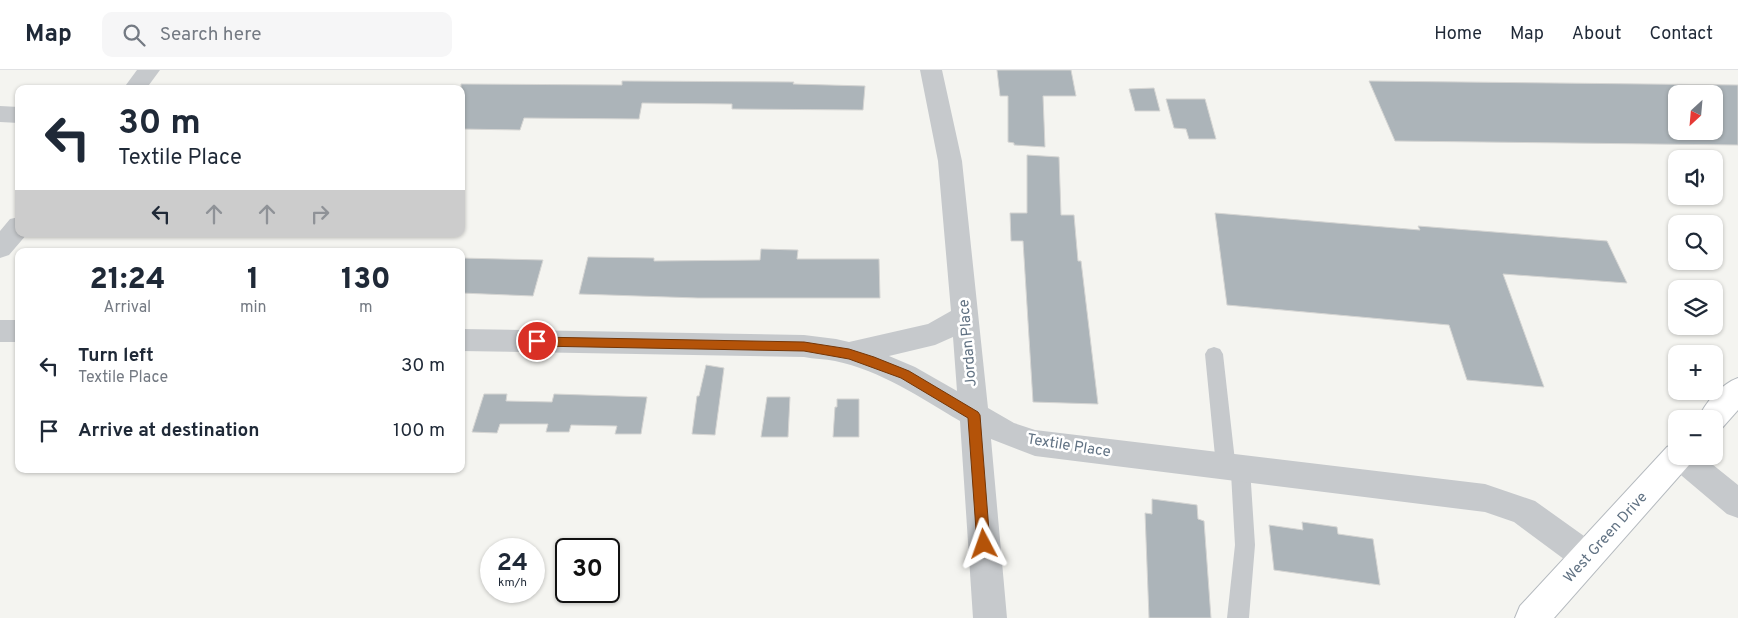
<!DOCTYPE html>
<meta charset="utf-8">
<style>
:root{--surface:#fff;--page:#f6f6f7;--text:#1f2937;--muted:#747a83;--line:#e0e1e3}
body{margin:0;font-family:Overpass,sans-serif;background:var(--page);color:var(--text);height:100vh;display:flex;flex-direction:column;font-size:19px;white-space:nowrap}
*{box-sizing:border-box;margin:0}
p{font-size:16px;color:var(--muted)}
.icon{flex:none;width:28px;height:28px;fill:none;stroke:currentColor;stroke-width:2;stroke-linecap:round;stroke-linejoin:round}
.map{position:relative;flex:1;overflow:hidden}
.panel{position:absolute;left:15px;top:178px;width:450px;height:225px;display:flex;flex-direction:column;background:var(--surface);border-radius:10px;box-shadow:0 1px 4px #0004}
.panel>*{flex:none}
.top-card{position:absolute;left:15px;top:15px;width:450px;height:152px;border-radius:10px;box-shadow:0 1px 4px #0004;background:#fff;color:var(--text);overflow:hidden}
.needle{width:32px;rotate:206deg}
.fabs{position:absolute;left:1668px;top:15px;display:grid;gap:10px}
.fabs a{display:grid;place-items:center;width:55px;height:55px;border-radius:10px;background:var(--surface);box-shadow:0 1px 4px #0004;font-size:25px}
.speed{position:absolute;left:480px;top:468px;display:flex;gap:10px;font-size:25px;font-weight:700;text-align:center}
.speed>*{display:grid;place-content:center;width:65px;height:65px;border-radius:50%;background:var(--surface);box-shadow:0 1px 4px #0004;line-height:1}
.speed small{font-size:12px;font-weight:400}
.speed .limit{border:2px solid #111;border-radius:8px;background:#fff;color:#111}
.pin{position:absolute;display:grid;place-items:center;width:42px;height:42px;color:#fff;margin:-21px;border:2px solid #fff;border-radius:50%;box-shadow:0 1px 5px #0007}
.me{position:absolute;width:55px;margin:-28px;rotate:356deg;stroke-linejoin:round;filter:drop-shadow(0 0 4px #0008)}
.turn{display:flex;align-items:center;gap:18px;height:105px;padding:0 20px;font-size:22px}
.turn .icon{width:65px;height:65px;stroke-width:2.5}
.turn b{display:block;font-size:35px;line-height:42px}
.lanes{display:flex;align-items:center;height:48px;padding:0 20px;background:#0003;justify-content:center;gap:25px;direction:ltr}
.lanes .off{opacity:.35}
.eta{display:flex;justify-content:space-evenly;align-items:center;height:85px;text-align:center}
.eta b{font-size:30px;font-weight:800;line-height:35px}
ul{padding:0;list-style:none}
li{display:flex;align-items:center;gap:15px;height:65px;padding:0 20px}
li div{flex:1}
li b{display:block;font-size:19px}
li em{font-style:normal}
header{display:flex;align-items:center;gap:30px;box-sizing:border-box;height:70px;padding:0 25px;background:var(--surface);border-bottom:1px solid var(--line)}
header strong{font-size:24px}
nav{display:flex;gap:28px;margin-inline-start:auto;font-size:18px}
.search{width:350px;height:45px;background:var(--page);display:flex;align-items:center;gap:12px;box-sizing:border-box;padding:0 18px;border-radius:10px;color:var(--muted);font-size:19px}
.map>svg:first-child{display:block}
.building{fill:#acb4b9;stroke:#d5d5d3;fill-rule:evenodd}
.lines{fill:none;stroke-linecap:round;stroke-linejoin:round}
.secondary-casing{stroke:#b5babf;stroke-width:2}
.service{fill:#c6c9cc;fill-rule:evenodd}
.minor{fill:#c6c9cc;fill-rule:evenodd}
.secondary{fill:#fff;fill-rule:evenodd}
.route{fill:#b45309;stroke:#753606}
.labels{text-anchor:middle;stroke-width:5;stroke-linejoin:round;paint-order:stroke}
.street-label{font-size:15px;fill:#617283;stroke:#fff}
</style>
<header>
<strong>Map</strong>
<div class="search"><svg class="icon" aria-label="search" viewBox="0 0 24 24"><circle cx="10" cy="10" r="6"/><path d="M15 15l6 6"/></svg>Search here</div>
<nav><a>Home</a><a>Map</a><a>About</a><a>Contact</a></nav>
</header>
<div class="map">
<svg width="1738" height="548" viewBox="0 0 1738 548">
<rect width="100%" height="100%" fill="#f4f4f0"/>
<g class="building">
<polygon points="997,0 1071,0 1076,26 1043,26 1045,77 1014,75 1014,73 1008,72 1008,26 1000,26"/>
<polygon points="622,11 794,12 793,14 865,16 863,40 732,39 732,34 642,33 639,49 524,48 520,60 461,59 461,14 622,15"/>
<path d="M1369 11 1738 15V75L1395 71ZM1676 24H1714V61H1676Z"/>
<polygon points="1154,18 1160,41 1135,41 1129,19"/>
<polygon points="1166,29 1205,29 1216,69 1189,69 1186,59 1174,58"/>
<polygon points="1027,85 1059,87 1061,145 1074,145 1078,191 1081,191 1098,334 1033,332 1023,171 1011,171 1010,143 1027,143"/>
<polygon points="1215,143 1420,160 1418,156 1607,171 1627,213 1503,204 1544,317 1467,310 1449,255 1227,235"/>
<polygon points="761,179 798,180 797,189 879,189 880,228 698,228 579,224 588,187 654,188 654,191 760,190"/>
<polygon points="461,188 543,190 533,226 461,223"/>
<polygon points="706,295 724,298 715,365 692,364 697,326 699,326"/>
<polygon points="484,324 507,324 506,331 552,332 554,324 647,327 641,364 615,364 617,356 571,355 569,362 546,362 548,354 500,354 497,363 472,362"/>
<polygon points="767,327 790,327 788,367 761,367"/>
<polygon points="837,329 859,329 859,367 833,367 835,337 837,337"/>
<polygon points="1152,429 1197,435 1198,449 1204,451 1211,548 1149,548 1145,443 1152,444"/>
<polygon points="1302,452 1337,457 1338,464 1373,469 1380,515 1274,500 1269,455 1303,460"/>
</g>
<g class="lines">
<g class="secondary-casing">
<g id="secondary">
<path d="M1738 308V340L1722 358 1714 361V349H1698C1705 333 1721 314 1738 308Z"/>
<polygon points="1676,373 1676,386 1693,386 1689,395 1554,548 1515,548 1520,536 1667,377"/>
</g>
</g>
<polygon class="service" points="1214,277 1220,279 1223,284 1235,391 1240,389 1247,392 1250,398 1255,475 1249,548 1227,548 1235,475 1231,403 1226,405 1219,402 1216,396 1205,284 1208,279"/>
<g class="minor">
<polygon points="137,0 160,0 146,19 123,19"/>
<path d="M920 0H942L962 91 988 338 1014 353 1035 360 1485 414 1535 431 1598 476 1603 487 1598 498 1587 502 1576 498 1514 452 1485 442 1035 386 991 369 1007 548H973L960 351C921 328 880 300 835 291 825 289 814 289 804 287L461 281V259L804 265 836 269 849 272 928 254 951 241 938 91ZM953 267 957 321 915 297 889 286 935 275Z"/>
<polygon points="0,36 19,37 19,53 0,52"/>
<polygon points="19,147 19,164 27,164 9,185 0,188 0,161 10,149"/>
<rect x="0" y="250" width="19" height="22"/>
<polygon points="1676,374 1676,386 1702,386 1738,415 1738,448 1727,444 1669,395 1665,386 1669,377"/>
</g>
<use href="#secondary" class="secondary"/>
</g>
<polygon class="route" points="537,267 804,272 849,279 874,287 909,301 978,342 980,345 990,474 988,479 984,481 979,479 977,474 968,348 901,308 849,289 804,281 537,276 532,271"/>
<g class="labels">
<g class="street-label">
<text transform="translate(967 273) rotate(-95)" y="5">Jordan Place</text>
<text transform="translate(1069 375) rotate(9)" y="5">Textile Place</text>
<text transform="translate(1605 467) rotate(-48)" y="5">West Green Drive</text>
</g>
</g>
</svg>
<div class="fabs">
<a><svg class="needle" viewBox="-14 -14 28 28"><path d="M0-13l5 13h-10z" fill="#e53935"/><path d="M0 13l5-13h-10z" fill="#747a83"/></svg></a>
<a><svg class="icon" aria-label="sound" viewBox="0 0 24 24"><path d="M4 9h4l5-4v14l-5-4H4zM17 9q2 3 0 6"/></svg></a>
<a><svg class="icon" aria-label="search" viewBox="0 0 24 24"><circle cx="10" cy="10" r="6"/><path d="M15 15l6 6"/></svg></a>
<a><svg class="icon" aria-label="layers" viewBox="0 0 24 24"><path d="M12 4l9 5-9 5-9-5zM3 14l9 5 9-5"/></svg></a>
<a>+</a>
<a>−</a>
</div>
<div class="speed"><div>24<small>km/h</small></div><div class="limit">30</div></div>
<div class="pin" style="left:537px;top:271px;background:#d93025"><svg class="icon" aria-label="arrive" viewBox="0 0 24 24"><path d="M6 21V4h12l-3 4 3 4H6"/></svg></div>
<svg class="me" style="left:984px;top:474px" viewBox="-20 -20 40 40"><path d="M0-17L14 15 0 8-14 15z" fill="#b45309" stroke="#fff" stroke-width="4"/></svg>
<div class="top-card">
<div class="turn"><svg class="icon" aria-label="left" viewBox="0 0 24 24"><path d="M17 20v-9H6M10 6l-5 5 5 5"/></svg><div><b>30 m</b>Textile Place</div></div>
<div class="lanes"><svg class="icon" aria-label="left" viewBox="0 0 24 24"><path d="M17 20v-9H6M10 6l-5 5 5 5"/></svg><svg class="icon off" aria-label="ahead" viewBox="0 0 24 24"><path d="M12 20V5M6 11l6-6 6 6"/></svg><svg class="icon off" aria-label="ahead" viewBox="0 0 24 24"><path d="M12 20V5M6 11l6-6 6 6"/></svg><svg class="icon off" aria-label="right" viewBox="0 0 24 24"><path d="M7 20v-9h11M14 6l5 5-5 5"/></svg></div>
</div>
<section class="panel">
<div class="eta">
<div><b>21:24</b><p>Arrival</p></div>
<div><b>1</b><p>min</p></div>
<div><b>130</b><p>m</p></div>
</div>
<ul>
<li><svg class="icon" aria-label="left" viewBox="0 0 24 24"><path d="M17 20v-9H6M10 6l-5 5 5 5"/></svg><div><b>Turn left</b><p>Textile Place</p></div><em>30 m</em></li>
<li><svg class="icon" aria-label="arrive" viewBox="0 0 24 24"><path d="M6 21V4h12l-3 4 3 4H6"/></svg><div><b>Arrive at destination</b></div><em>100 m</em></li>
</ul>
</section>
</div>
